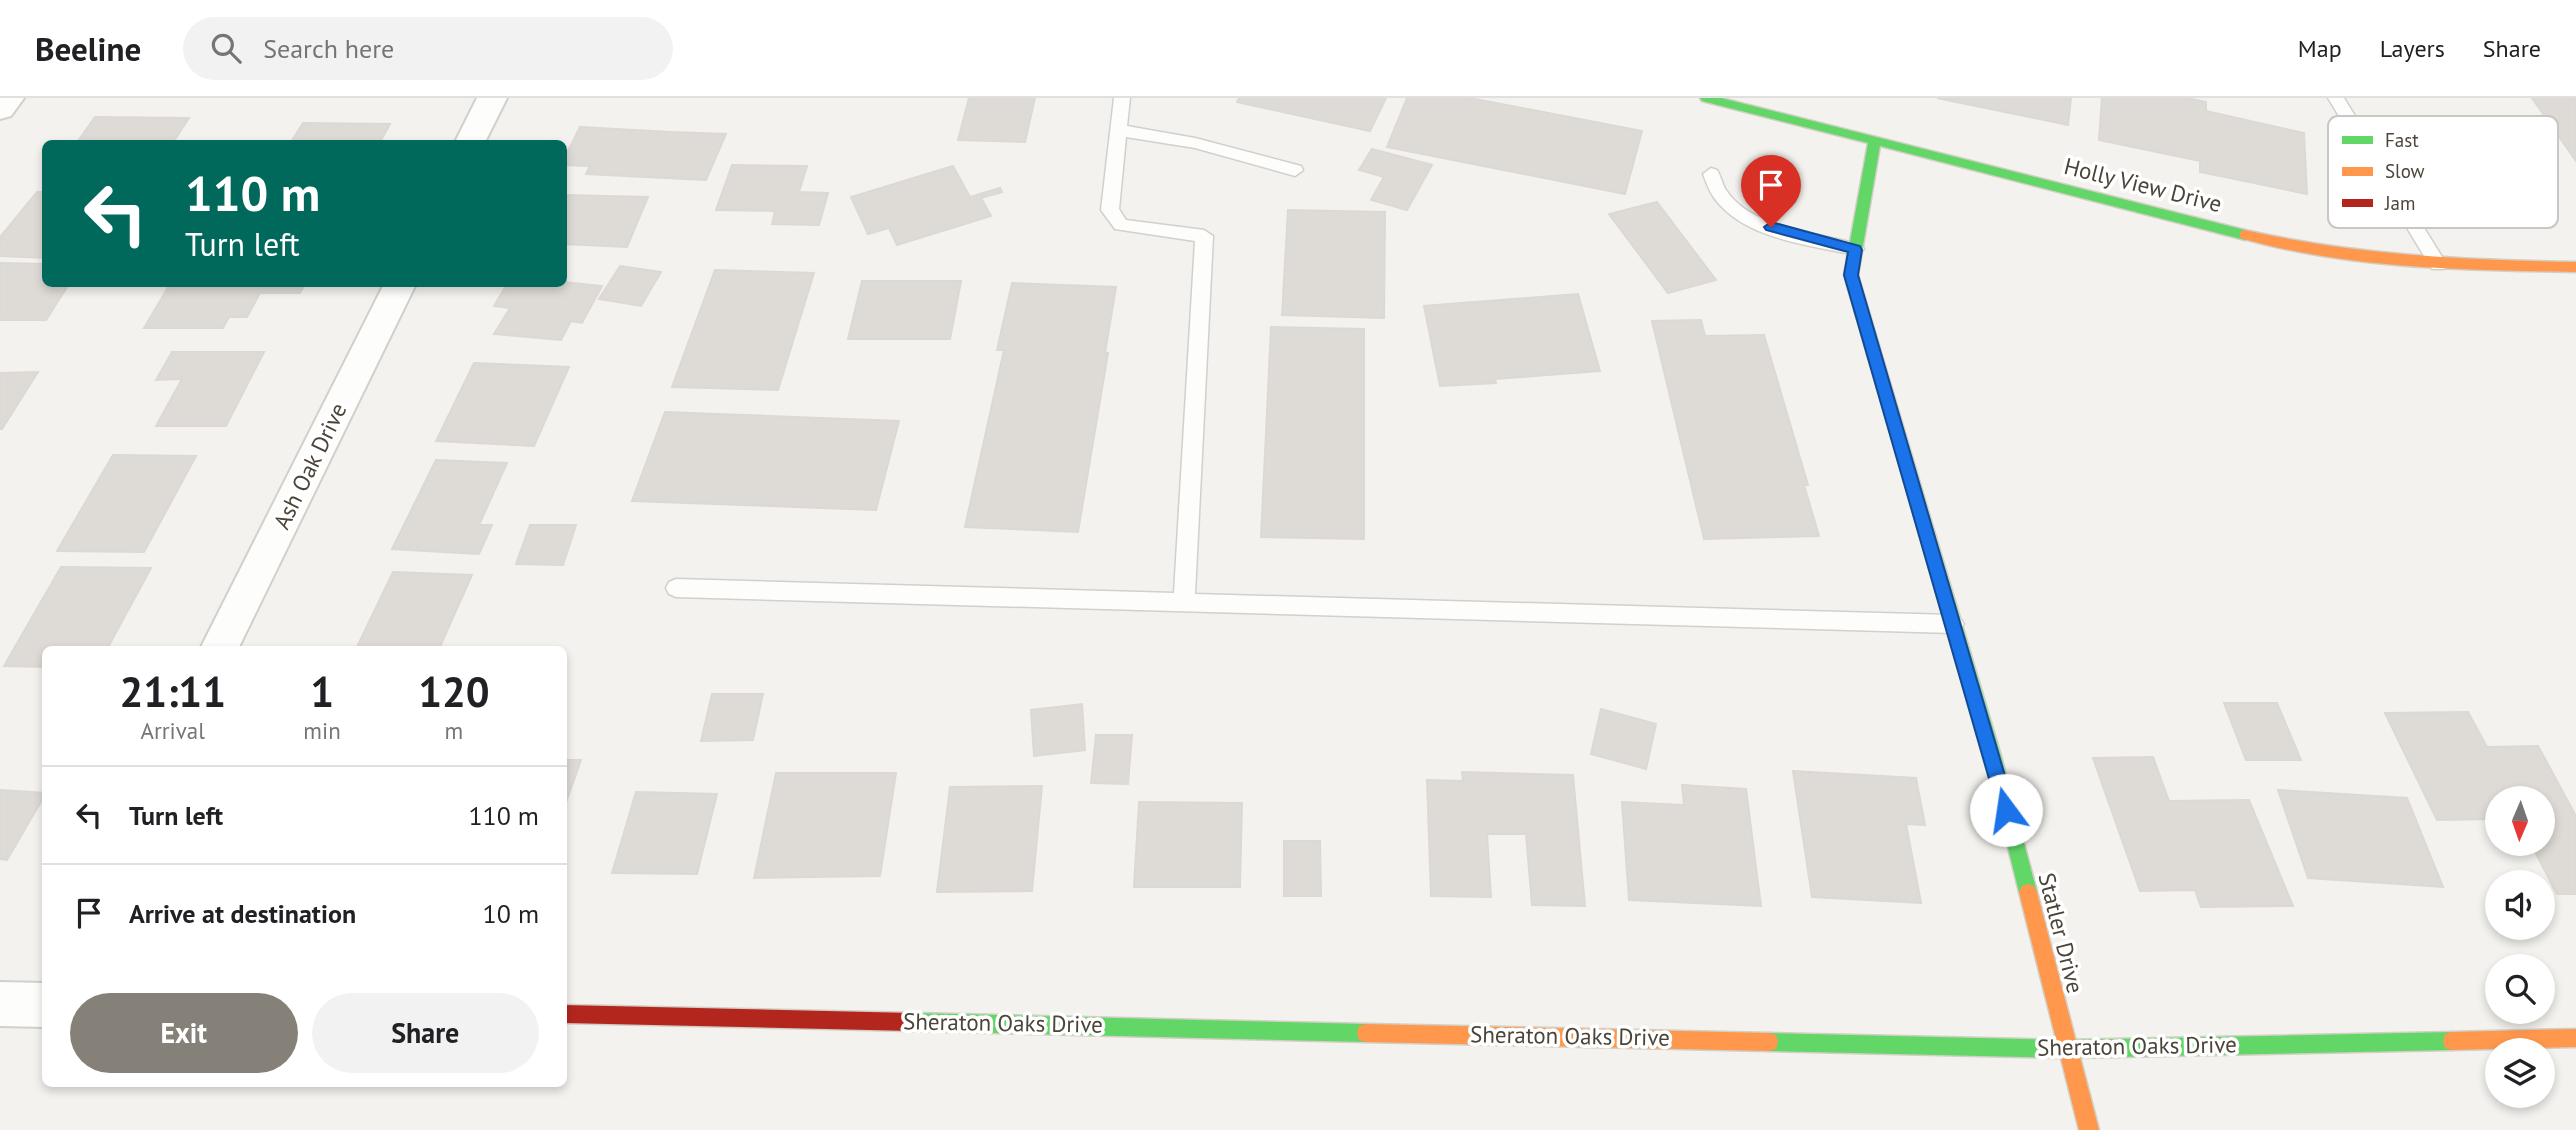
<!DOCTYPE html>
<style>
:root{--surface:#fff;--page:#f2f2f2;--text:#202124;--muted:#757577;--line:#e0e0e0;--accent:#868178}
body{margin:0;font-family:"PT Sans",sans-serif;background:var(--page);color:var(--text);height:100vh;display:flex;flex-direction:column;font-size:26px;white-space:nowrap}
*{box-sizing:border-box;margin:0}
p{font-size:23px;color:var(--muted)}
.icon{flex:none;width:38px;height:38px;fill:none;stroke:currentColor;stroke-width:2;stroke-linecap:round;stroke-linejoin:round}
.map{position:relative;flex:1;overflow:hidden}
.drawer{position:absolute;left:42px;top:548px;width:525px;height:441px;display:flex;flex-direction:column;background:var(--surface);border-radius:10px;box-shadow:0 4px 10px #0003}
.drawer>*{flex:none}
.guide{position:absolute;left:42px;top:42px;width:525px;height:147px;border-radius:10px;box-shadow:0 4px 10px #0003;background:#00695c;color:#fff;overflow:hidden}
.needle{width:46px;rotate:182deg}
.controls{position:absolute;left:2485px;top:688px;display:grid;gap:14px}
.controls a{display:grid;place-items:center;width:70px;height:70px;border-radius:50%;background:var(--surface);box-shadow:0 4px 10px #0003;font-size:35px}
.pin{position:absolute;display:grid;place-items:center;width:60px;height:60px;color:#fff;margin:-72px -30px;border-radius:50% 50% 50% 0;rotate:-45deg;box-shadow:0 0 7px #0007}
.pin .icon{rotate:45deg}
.me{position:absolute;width:77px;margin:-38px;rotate:346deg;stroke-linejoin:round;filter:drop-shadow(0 0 5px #0008)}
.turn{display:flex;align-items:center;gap:24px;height:147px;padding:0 28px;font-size:32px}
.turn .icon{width:91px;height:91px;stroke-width:2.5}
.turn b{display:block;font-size:49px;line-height:60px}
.eta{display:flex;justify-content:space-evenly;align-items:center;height:119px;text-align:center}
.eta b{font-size:42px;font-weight:700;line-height:49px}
.action{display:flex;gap:14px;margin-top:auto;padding:14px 28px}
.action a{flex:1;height:80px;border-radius:42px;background:var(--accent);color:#fff;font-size:28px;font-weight:700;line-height:80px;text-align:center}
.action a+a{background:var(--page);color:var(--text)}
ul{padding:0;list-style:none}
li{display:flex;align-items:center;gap:21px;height:98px;padding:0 28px;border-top:2px solid var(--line)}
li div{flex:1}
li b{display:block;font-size:26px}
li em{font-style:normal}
header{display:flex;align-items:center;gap:42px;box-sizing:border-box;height:98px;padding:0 35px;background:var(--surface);border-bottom:2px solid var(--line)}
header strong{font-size:33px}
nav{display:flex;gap:38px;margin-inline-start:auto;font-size:24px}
.search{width:490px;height:63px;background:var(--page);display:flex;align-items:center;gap:18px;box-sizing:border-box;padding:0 24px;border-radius:38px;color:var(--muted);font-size:26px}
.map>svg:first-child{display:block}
.building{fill:#dedbd6;stroke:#dcd9d4;stroke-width:2}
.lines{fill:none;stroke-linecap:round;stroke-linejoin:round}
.lane-casing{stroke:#d2d0cb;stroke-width:3}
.street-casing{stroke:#d2d0cb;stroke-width:4}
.fast-casing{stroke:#d3cfc5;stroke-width:3}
.slow-casing{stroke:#d3cfc5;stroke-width:3}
.jam-casing{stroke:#d3cfc5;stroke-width:3}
.lane{fill:#fdfdfc;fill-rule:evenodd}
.street{fill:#fdfdfc;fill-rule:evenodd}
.fast{fill:#63d668;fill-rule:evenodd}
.slow{fill:#ff974d;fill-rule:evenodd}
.jam{fill:#b3261e;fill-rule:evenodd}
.route{fill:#1a73e8;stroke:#114b97;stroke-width:2}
.labels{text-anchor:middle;stroke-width:7;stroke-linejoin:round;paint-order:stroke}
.street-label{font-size:23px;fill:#4b4439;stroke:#fff}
.key{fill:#fff;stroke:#c9c7c4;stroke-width:2}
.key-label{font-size:19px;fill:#4b4439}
</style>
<header>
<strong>Beeline</strong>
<div class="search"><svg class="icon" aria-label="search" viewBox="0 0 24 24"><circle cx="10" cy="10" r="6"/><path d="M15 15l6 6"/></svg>Search here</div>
<nav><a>Map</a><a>Layers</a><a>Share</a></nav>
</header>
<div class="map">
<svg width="2576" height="1032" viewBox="0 0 2576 1032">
<rect width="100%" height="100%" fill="#f4f2ee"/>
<g class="building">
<polygon points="969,0 1035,0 1025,44 958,42"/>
<polygon points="1239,0 1386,0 1370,33 1237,4"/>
<polygon points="1407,0 1470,0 1642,33 1625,96 1387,49"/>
<polygon points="1937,0 2071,0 2068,27"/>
<polygon points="2102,0 2187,0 2206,4 2206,13 2304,35 2307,96 2200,74 2200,63 2099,42"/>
<polygon points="2532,0 2576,0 2576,63"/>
<polygon points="95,19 189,20 172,46 76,46"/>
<polygon points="303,25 390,26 379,46 290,46"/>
<polygon points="580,29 671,34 726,36 706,82 586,76 590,68 564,67 564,61"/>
<polygon points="1372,51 1432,67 1407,112 1371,102 1384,79 1359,72"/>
<polygon points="732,67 807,68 799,94 828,95 819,127 772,126 775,113 716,112"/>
<polygon points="953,68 970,99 1000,90 1002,94 981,100 991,118 897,147 889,130 868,136 851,99"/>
<polygon points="37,94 46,94 46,160 0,158 0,139"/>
<polygon points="564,97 648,99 627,149 564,146"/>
<polygon points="1657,104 1716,182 1668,195 1609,116"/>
<polygon points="1288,112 1385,114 1384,220 1282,217"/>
<polygon points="0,165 46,166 46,186 69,186 46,222 0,222"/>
<polygon points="620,168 661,174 641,208 599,201"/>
<polygon points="715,172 814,175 778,292 672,289"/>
<polygon points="862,183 961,183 950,241 848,241"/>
<polygon points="564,184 602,188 582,225 571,223 561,242 494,236 510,210 494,208 507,186"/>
<polygon points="1012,185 1116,189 1105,255 1108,255 1078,434 965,429 1004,252 997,252"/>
<polygon points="170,186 305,186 300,195 260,195 247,219 229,219 223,230 144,230"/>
<polygon points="1578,196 1600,273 1495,281 1496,285 1440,288 1424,208"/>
<polygon points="1701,222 1705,238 1764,237 1808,387 1804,387 1819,438 1704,441 1652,223"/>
<polygon points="1271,229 1364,231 1364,441 1261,439"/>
<polygon points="172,254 264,254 226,328 156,328 182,281 156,282"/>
<polygon points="474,265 569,269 534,348 436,343"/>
<polygon points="38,274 2,331 0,331 0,275"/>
<polygon points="665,314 899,323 876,412 632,403"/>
<polygon points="113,357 196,358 144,454 57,453"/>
<polygon points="436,362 507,365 479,427 492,427 479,456 392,451"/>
<polygon points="530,427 576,427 563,467 516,466"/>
<polygon points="61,469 151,470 107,551 46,551 46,569 4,568"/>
<polygon points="393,474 472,477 439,551 356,551"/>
<polygon points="712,596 763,596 753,642 701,643"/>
<polygon points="2224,605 2277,605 2301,662 2246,662"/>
<polygon points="1082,606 1085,652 1034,658 1031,612"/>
<polygon points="1601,611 1656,626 1646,671 1591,656"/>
<polygon points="2468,614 2487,649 2538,648 2576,718 2576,796 2557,796 2531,746 2543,746 2543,700 2497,700 2497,721 2437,722 2385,615"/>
<polygon points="1096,637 1132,637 1128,686 1091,685"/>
<polygon points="2153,659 2169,703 2249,702 2293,808 2201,809 2195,792 2140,793 2093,660"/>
<polygon points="564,662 581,662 564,710"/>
<polygon points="1793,673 1916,680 1925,727 1906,726 1921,805 1812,799"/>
<polygon points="1462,674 1573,677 1585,808 1532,807 1526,736 1487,736 1491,799 1431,798 1427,682 1463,683"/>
<polygon points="776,675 896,675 880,778 754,780"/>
<polygon points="1682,687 1746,691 1761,808 1629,802 1622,704 1684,707"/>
<polygon points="1042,688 1032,793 937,794 950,689"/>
<polygon points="0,692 46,695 7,762 0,761"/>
<polygon points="2278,692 2407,700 2443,789 2308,780"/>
<polygon points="636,694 717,696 697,776 612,775"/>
<polygon points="1139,704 1242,705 1240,789 1134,789"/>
<polygon points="1284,743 1320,743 1321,798 1284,798"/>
</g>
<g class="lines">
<g class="lane-casing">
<g id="lane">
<polygon points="1114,0 1130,0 1127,28 1195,40 1301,68 1303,72 1295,78 1195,50 1126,39 1119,111 1126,122 1204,132 1213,138 1195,496 1953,517 1960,520 1964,526 1960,532 1953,535 676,499 669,496 666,490 669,484 676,481 1174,495 1195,143 1115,131 1101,112"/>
<polygon points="2328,0 2344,0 2447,167 2444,171 2432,171"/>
<path d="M1711 70 1717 72C1721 78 1722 86 1726 92 1751 131 1821 135 1861 147L1864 151 1855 157C1809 147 1745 141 1715 101 1709 93 1706 84 1703 76Z"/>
</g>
</g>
<g class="street-casing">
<g id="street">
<polygon points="0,0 24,0 11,18 0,21"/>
<polygon points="477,0 507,0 484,46 454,46"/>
<polygon points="384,186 416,186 238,551 200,551"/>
<polygon points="0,884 46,885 46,929 0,928"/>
</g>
</g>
<g class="fast-casing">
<g id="fast">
<polygon points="1700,0 1721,0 2245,132 2252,137 2245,142 1880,48 1858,177 2001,658 2037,794 2034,800 2028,802 2022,800 2019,794 1985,658 1844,177 1868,45 1702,3"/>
<polygon points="912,915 1366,926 1373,928 1375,935 1373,942 1366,944 912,933 905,931 903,924 905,917"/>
<polygon points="2452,934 2459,936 2461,943 2459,950 2452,952 2067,960 1769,953 1762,951 1760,944 1762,937 1769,935 2067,942"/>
</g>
</g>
<g class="slow-casing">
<g id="slow">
<path d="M2245 132C2355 157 2464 162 2576 164V174C2464 172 2349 171 2240 140V134Z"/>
<polygon points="2028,786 2034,788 2037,794 2099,1032 2079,1032 2019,794 2022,788"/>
<polygon points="1366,926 1769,935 1776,937 1778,944 1776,951 1769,953 1366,944 1359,942 1357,935 1359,928"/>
<polygon points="2576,931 2576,949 2452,952 2445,950 2443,943 2445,936 2452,934"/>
</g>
</g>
<g class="jam-casing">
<polygon id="jam" points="564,907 912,915 919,917 921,924 919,931 912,933 564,925"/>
</g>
<use href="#lane" class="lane"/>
<use href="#street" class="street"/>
<use href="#fast" class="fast"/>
<use href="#slow" class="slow"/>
<use href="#jam" class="jam"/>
</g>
<polygon class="route" points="1771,124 1860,148 1862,152 1858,177 2015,712 2012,717 2006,720 2000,717 1998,712 1844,177 1848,154 1766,132 1764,129"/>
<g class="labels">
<g class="street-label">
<text transform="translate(2143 87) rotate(14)" y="8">Holly View Drive</text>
<text transform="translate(310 368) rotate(-64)" y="8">Ash Oak Drive</text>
<text transform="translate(2061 835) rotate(76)" y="8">Statler Drive</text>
<text transform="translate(1003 925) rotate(1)" y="8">Sheraton Oaks Drive</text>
<text transform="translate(1570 938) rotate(1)" y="8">Sheraton Oaks Drive</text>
<text transform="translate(2137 948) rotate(-1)" y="8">Sheraton Oaks Drive</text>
</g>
</g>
<rect x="2328" y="18" width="230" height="112" rx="10" class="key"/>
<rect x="2342" y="38" width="31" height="8" fill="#63d668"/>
<rect x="2342" y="69" width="31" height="9" fill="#ff974d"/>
<rect x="2342" y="101" width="31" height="8" fill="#b3261e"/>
<g class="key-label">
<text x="2385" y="49">Fast</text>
<text x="2385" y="80">Slow</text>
<text x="2385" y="112">Jam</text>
</g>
</svg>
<div class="controls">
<a><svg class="needle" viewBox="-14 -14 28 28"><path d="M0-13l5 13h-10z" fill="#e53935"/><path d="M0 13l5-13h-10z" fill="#757577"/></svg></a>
<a><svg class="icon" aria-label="sound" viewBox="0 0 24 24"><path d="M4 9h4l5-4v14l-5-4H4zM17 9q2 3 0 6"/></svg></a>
<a><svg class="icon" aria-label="search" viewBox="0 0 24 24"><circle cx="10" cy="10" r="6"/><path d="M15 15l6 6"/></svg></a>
<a><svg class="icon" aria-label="layers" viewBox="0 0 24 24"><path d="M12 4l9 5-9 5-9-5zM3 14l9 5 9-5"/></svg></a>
</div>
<div class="pin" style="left:1771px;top:129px;background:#d93025"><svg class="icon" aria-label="arrive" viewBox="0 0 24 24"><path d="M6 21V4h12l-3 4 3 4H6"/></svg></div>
<svg class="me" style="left:2006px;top:712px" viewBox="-20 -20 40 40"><circle r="19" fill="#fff"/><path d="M0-13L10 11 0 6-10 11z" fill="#1a73e8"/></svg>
<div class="guide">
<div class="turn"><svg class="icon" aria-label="left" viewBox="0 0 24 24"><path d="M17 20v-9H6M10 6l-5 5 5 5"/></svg><div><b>110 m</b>Turn left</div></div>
</div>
<section class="drawer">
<div class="eta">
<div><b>21:11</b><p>Arrival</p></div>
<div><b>1</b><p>min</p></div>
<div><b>120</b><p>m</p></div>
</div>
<ul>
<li><svg class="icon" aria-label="left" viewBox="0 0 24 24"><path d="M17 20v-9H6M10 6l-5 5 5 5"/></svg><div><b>Turn left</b></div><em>110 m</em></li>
<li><svg class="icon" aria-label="arrive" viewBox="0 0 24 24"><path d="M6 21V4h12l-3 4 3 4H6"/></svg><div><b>Arrive at destination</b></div><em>10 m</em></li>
</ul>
<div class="action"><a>Exit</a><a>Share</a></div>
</section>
</div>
